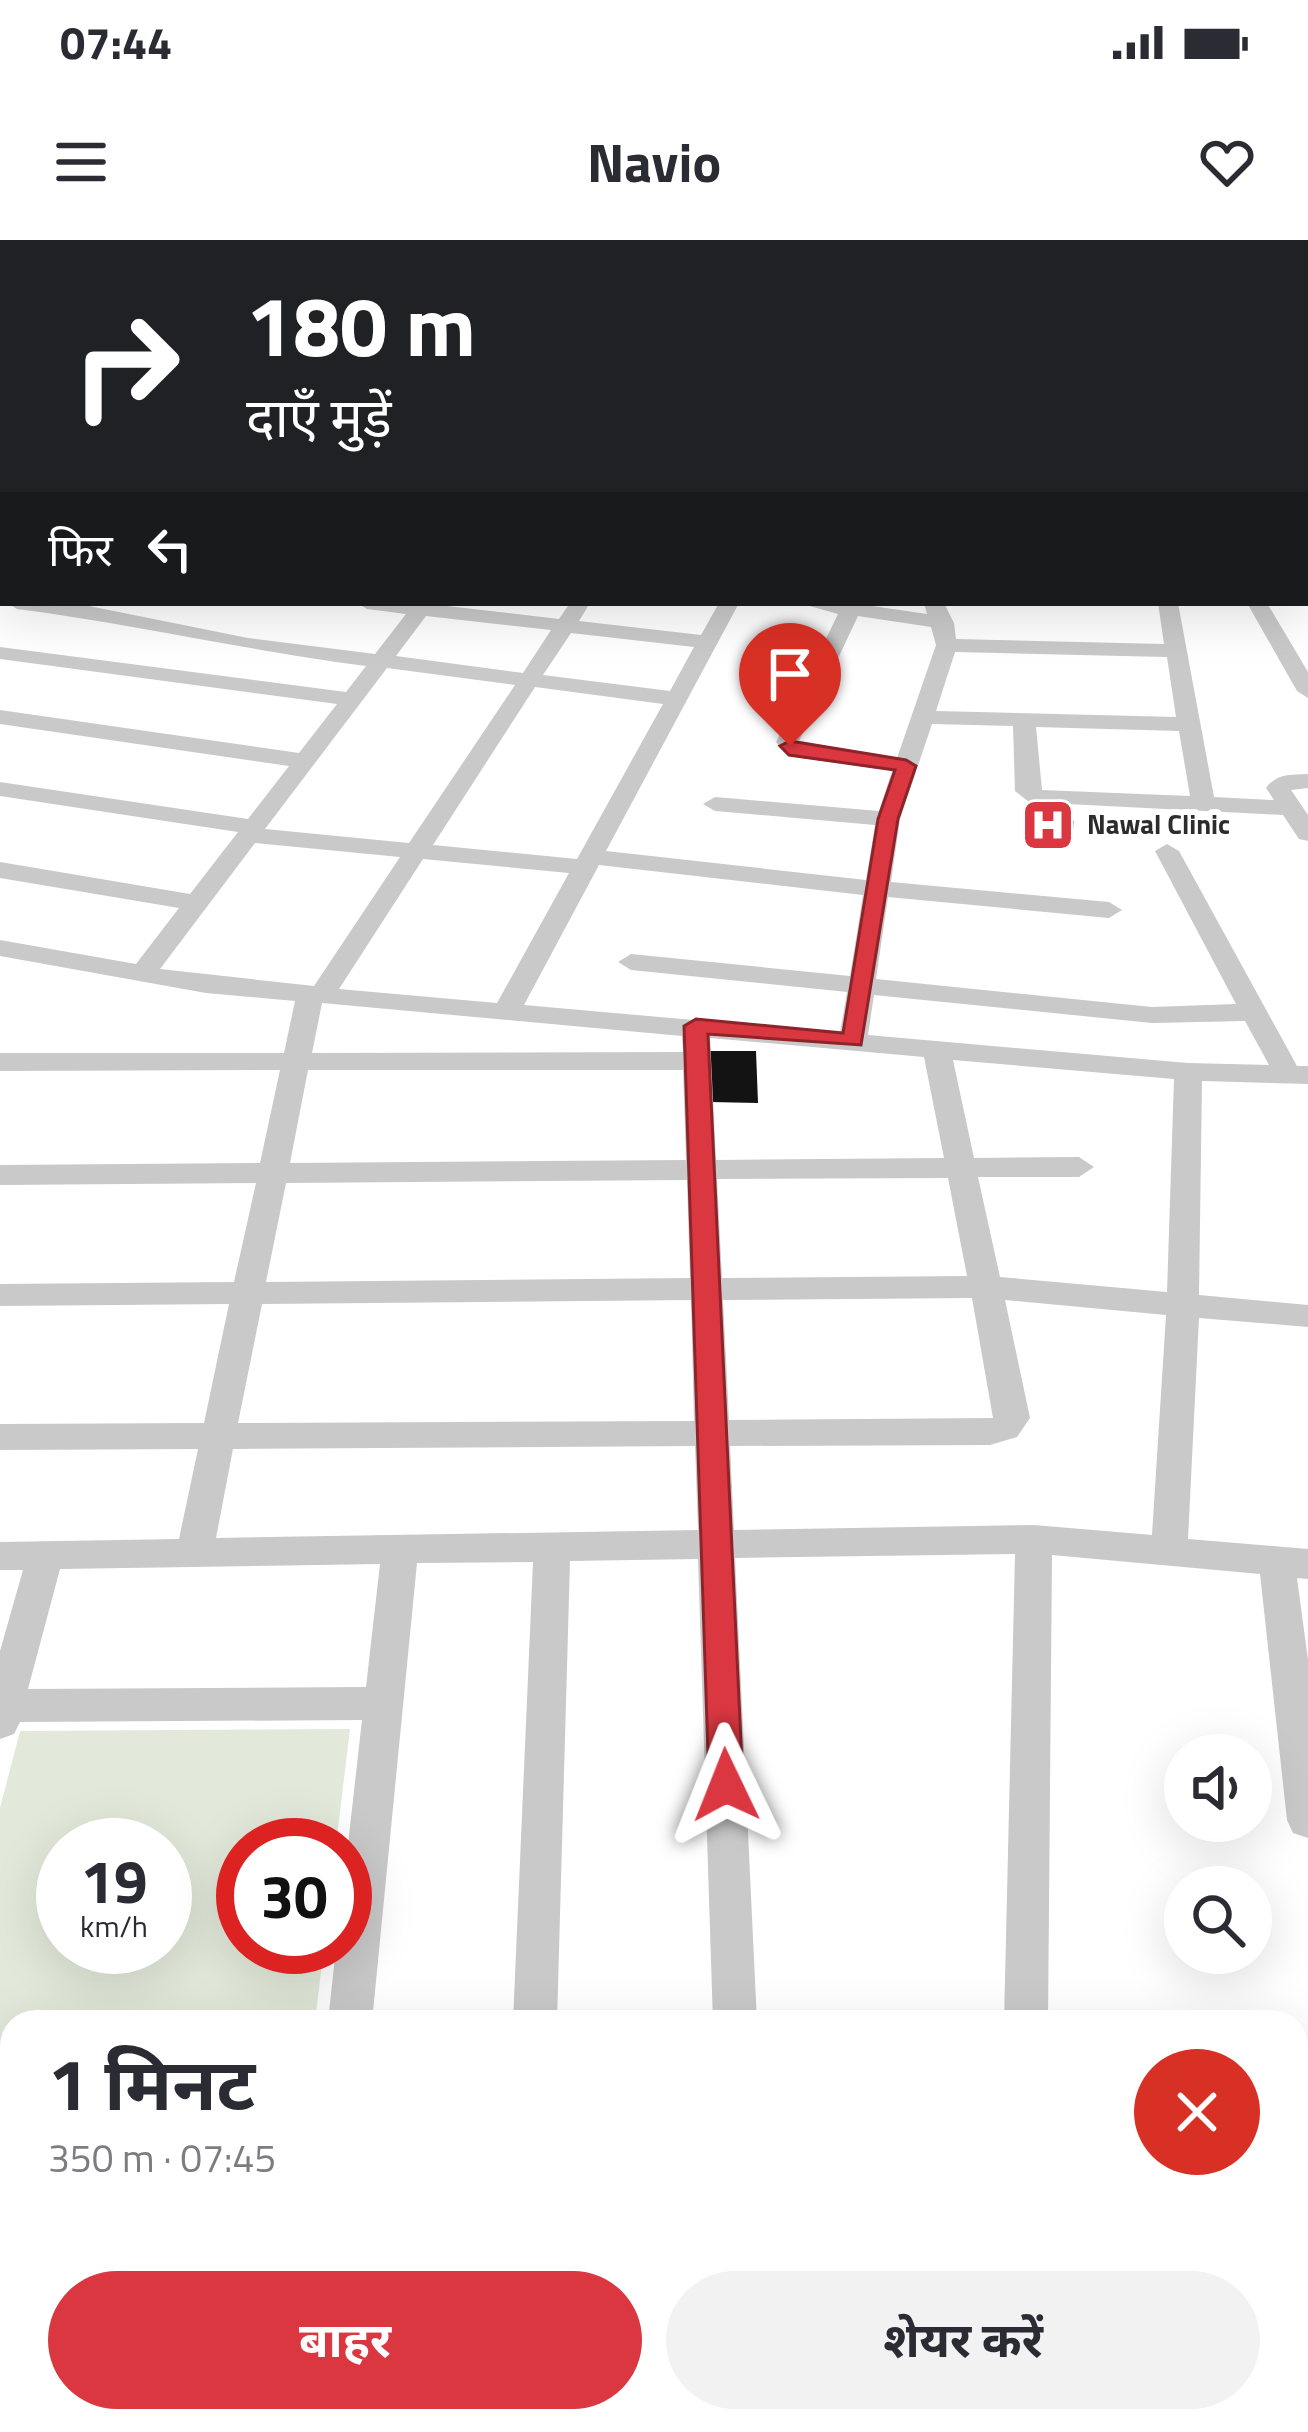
<!DOCTYPE html>
<html lang="hi">
<meta charset="utf-8">
<style>
:root{--surface:#fff;--page:#f2f2f3;--text:#2b2b33;--muted:#7c7c81;--accent:#da3741}
body{margin:0;font-family:"Titillium Web","Noto Sans Devanagari",sans-serif;background:var(--page);color:var(--text);height:100vh;display:flex;flex-direction:column;font-size:45px;white-space:nowrap}
*{box-sizing:border-box;margin:0}
p{font-size:39px;color:var(--muted)}
.icon{flex:none;width:66px;height:66px;fill:none;stroke:currentColor;stroke-width:2;stroke-linecap:round;stroke-linejoin:round}
.map{position:relative;flex:1;overflow:hidden}
.side{position:absolute;left:0px;top:1770px;width:1308px;height:423px;display:flex;flex-direction:column;background:var(--surface);border-radius:36px 36px 0 0;box-shadow:0 12px 48px #0002}
.side>*{flex:none}
.top-card{position:absolute;left:0px;top:0px;width:1308px;height:366px;box-shadow:0 12px 48px #0002;background:#202124;color:#fff;overflow:hidden}
.controls{position:absolute;left:1164px;top:1494px;display:grid;gap:24px}
.controls a{display:grid;place-items:center;width:108px;height:108px;border-radius:50%;background:var(--surface);box-shadow:0 12px 48px #0002;font-size:60px}
.speed{position:absolute;left:36px;top:1578px;display:flex;gap:24px;font-size:60px;font-weight:700;text-align:center}
.speed>*{display:grid;place-content:center;width:156px;height:156px;border-radius:50%;background:var(--surface);box-shadow:0 12px 48px #0002;line-height:1}
.speed small{font-size:30px;font-weight:400}
.speed .limit{border:18px solid #d22;background:#fff;color:#111}
.pin{position:absolute;display:grid;place-items:center;width:102px;height:102px;color:#fff;margin:-123px -51px;border-radius:50% 50% 50% 0;rotate:-45deg;box-shadow:0 0 12px #0007}
.pin .icon{rotate:45deg}
.me{position:absolute;width:132px;margin:-66px;rotate:358deg;stroke-linejoin:round;filter:drop-shadow(0 0 9px #0008)}
.turn{display:flex;align-items:center;gap:42px;height:252px;padding:0 48px;font-size:54px}
.turn .icon{width:156px;height:156px;stroke-width:2.5}
.turn b{display:block;font-size:84px;line-height:102px}
.then{display:flex;align-items:center;height:114px;padding:0 48px;background:#0003;gap:24px;font-size:45px}
.round{display:grid;place-items:center;flex:none;width:126px;height:126px;border-radius:63px;background:var(--page)}
.head{display:flex;align-items:center;justify-content:space-between;height:204px;padding:0 48px}
h1{font-size:72px;font-weight:700;line-height:90px}
.cta{display:flex;gap:24px;margin-top:auto;padding:24px 48px}
.cta a{flex:1;height:138px;border-radius:72px;background:var(--accent);color:#fff;font-size:48px;font-weight:700;line-height:138px;text-align:center}
.cta a+a{background:var(--page);color:var(--text)}
.status{display:flex;justify-content:space-between;align-items:center;height:84px;padding:0 60px;background:var(--surface);direction:ltr}
.status svg{height:33px;fill:currentColor}
header{display:flex;justify-content:space-between;align-items:center;height:156px;padding:0 48px;background:var(--surface);font-size:54px;font-weight:700}
.map>svg:first-child{display:block}
.green{fill:#e2e9da;fill-rule:evenodd}
.building{fill:#131313}
.lines{fill:none;stroke-linecap:round;stroke-linejoin:round}
.street{fill:#c9c9c9;fill-rule:evenodd}
.route{fill:#da3741;stroke:#8e242a;stroke-width:3}
.labels{text-anchor:middle;stroke-width:12;stroke-linejoin:round;paint-order:stroke}
.far-poi-label{font-size:27px;font-weight:bold;fill:#2c2c2c;stroke:#fff;text-anchor:start}
</style>
<div class="status"><b>07:44</b><svg viewBox="0 0 49 12"><path d="M0 12V9h3v3zM5 12V6h3v6zM10 12V3h3v9zM15 12V0h3v12zM26 1h20v11H26zM47 4h2v5h-2z"/></svg></div>
<header><svg class="icon" aria-label="menu" viewBox="0 0 24 24"><path d="M4 6h16M4 12h16M4 18h16"/></svg>Navio<svg class="icon" aria-label="heart" viewBox="0 0 24 24"><path d="M12 20l-8-8c-3-5 5-10 8-4 3-6 11-1 8 4z"/></svg></header>
<div class="map">
<svg width="1308" height="2192" viewBox="0 0 1308 2192">
<rect width="100%" height="100%" fill="#fff"/>
<path class="green" d="M350 1489 336 1605H243V1707H324L315 1782H12V1840H0V1568L20 1491ZM63 1605H165V1707H63Z"/>
<g class="building">
<polygon points="1030,577 1074,581 1073,589 1029,586"/>
<polygon points="709,811 756,811 758,863 710,862"/>
</g>
<g class="lines">
<g class="street">
<polygon points="0,0 8,0 10,3 0,7"/>
<polygon points="122,0 162,0 164,3 124,3"/>
<polygon points="272,0 297,0 295,3"/>
<polygon points="334,0 369,0 371,3 336,3"/>
<polygon points="472,0 490,0 492,3 474,3"/>
<polygon points="549,0 569,0 571,3 551,3"/>
<polygon points="610,0 640,0 642,3 608,3"/>
<polygon points="703,0 725,0 727,3 705,3"/>
<polygon points="973,0 995,0 997,3 975,3"/>
<polygon points="0,28 3,29 3,39 0,38"/>
<polygon points="0,58 3,59 3,69 0,68"/>
<polygon points="3,120 3,132 0,133 0,121"/>
<rect x="1305" y="143" width="3" height="10"/>
<rect x="0" y="174" width="3" height="10"/>
<polygon points="1305,179 1308,179 1305,190"/>
<rect x="0" y="200" width="3" height="10"/>
<rect x="1305" y="229" width="3" height="12"/>
<rect x="0" y="249" width="3" height="12"/>
<polygon points="1305,252 1308,253 1308,266 1305,265"/>
<polygon points="3,284 3,296 0,297 0,285"/>
<polygon points="1308,315 1308,327 1305,328 1305,316"/>
<polygon points="1308,343 1308,355 1305,356 1305,344"/>
<path d="M7 363 89 366 248 398 375 414 406 374 367 369 357 363H421L559 379 570 363H590L579 381 701 395 719 363H739L606 611 866 640 875 585 715 571 703 564 715 557 879 571 892 531 788 516 776 502 838 374 799 363H852L927 374 924 363H944L954 383 956 399 1164 404 1158 363H1178L1214 557 1274 560 1266 548C1277 533 1291 535 1308 534V548L1291 550 1308 575V601L1299 599 1283 575 1029 562 1015 551 1013 486 932 484 900 579 891 642 1109 662 1122 670 1109 678 888 657 876 739 1152 767 1236 764 1155 611 1167 604 1179 611 1297 826H1308V844L1202 841 1199 1055 1308 1065V1087L1199 1078 1188 1299 1308 1309V1339L1297 1338 1308 1420V1598L1293 1593 1287 1580 1260 1334 1052 1315 1048 1782H1004L1015 1314 735 1318 757 1782H713L698 1319 570 1321 557 1782H513L533 1322 417 1323 372 1782H328L336 1707H345V1631L362 1480 20 1482 14 1494 0 1499V1411L23 1330H0V1302L179 1299 198 1209 0 1210V1184L204 1183 229 1064 0 1066V1044L234 1042 256 943 0 945V925L260 923 280 830 0 831V813H284L295 761 206 753 0 716V700L136 724 179 668 0 638V622L190 654 238 592 0 556V542L248 579 289 526 0 484V470L299 513 337 464 0 419V407L346 452 366 426C249 411 134 384 17 369ZM426 376 551 390 523 433 396 416ZM858 376 931 387 936 405 897 518 799 501ZM571 393 694 407 670 451 543 435ZM955 412 1167 417 1176 477 936 471ZM387 428 515 445 409 603 265 589ZM535 447 663 464 577 619 433 605ZM1036 487 1179 491 1190 556 1042 550ZM255 603 400 617 314 746 160 729ZM423 619 569 633 497 763 339 749ZM599 625 863 655 850 736 631 714 618 722 631 730 847 752 840 793 524 765ZM874 755 1152 783 1245 781 1269 825 1188 823 868 795ZM322 763 682 796 683 812 312 813ZM710 798 924 817 944 918 716 920ZM953 820 1174 839 1167 1052 1000 1037 978 937H1079L1094 927 1079 917 974 918ZM308 830H683L686 920 290 923ZM948 938 967 1036 722 1038 717 939ZM687 940 690 1038 266 1042 286 943ZM972 1058 993 1178 729 1180 723 1060ZM691 1060 694 1181 238 1183 262 1064ZM1005 1060 1166 1075 1152 1295 1034 1285 734 1290 730 1206 990 1205 1017 1197 1030 1178ZM695 1206 698 1290 216 1298 233 1209ZM380 1324 366 1447 28 1449 60 1329Z"/>
<polygon points="1247,363 1267,363 1308,432 1308,458 1297,451"/>
<rect x="0" y="1852" width="12" height="46"/>
<polygon points="1308,2047 1308,2097 1296,2098 1296,2048"/>
<rect x="0" y="2062" width="12" height="50"/>
<polygon points="281,2181 333,2181 332,2192 280,2192"/>
<polygon points="724,2181 776,2181 777,2192 725,2192"/>
<polygon points="1187,2181 1239,2181 1240,2192 1188,2192"/>
</g>
</g>
<polygon class="route" points="790,501 906,520 916,526 898,579 861,805 708,794 743,1545 738,1555 726,1560 714,1555 709,1545 684,786 696,779 843,793 878,579 895,530 789,515 780,506"/>
<defs>
<g id="hospital-square" transform="scale(2.7)"><rect x="-9" y="-9" width="18" height="18" rx="4" fill="#da3741" stroke="#fff"/><path d="M-5-5h3v3.5h4V-5h3V5h-3V1.5h-4V5h-3Z" fill="#fff"/></g>
</defs>
<g fill-rule="evenodd">
<use href="#hospital-square" x="1048" y="585"/>
</g>
<g class="labels">
<g class="far-poi-label">
<text x="1087" y="594">Nawal Clinic</text>
</g>
</g>
</svg>
<div class="controls">
<a><svg class="icon" aria-label="sound" viewBox="0 0 24 24"><path d="M4 9h4l5-4v14l-5-4H4zM17 9q2 3 0 6"/></svg></a>
<a><svg class="icon" aria-label="search" viewBox="0 0 24 24"><circle cx="10" cy="10" r="6"/><path d="M15 15l6 6"/></svg></a>
</div>
<div class="speed"><div>19<small>km/h</small></div><div class="limit">30</div></div>
<div class="pin" style="left:790px;top:506px;background:#d93025"><svg class="icon" aria-label="arrive" viewBox="0 0 24 24"><path d="M6 21V4h12l-3 4 3 4H6"/></svg></div>
<svg class="me" style="left:726px;top:1545px" viewBox="-20 -20 40 40"><path d="M0-17L14 15 0 8-14 15z" fill="#da3741" stroke="#fff" stroke-width="4"/></svg>
<div class="top-card">
<div class="turn"><svg class="icon" aria-label="right" viewBox="0 0 24 24"><path d="M7 20v-9h11M14 6l5 5-5 5"/></svg><div><b>180 m</b>दाएँ मुड़ें</div></div>
<div class="then">फिर<svg class="icon" aria-label="left" viewBox="0 0 24 24"><path d="M17 20v-9H6M10 6l-5 5 5 5"/></svg></div>
</div>
<section class="side">
<div class="head"><div><h1>1 मिनट</h1><p>350 m · 07:45</p></div><a class="round" style="background:#d93025;color:#fff"><svg class="icon" aria-label="close" viewBox="0 0 24 24"><path d="M6 6l12 12M18 6L6 18"/></svg></a></div>
<div class="cta"><a>बाहर</a><a>शेयर करें</a></div>
</section>
</div>
